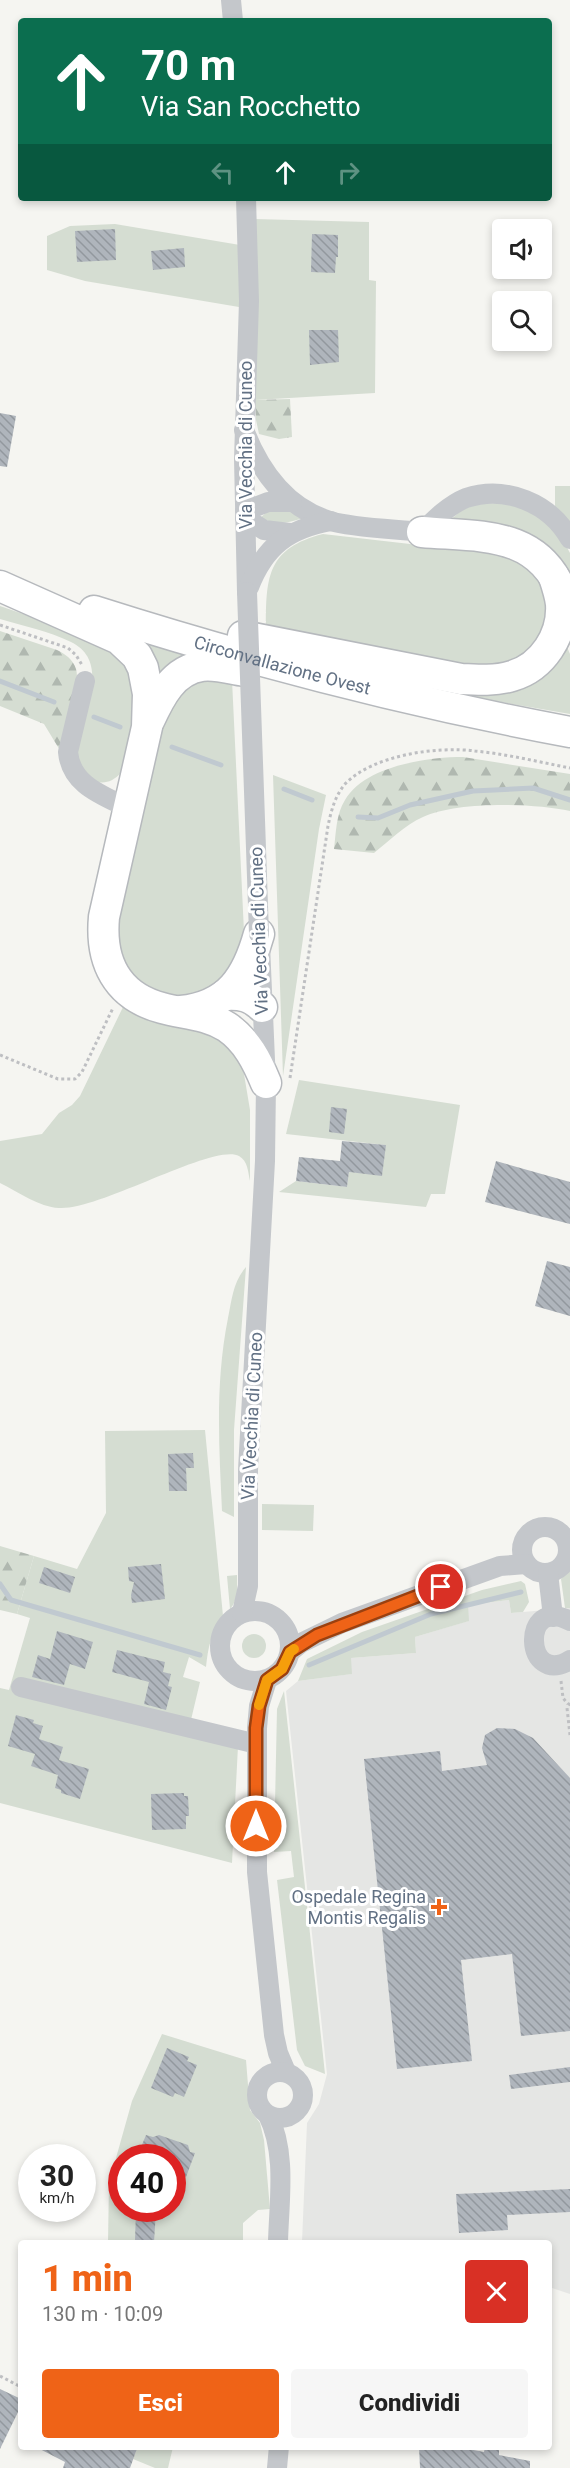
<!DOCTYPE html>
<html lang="it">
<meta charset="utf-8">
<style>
:root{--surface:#fff;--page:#f6f6f6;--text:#222;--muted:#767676;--accent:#ef6317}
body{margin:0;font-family:Roboto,sans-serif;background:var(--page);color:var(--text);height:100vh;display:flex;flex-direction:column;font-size:22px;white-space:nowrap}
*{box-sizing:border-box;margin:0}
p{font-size:20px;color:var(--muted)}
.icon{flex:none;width:33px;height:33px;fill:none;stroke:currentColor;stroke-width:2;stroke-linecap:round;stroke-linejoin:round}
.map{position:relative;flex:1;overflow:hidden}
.side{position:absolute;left:18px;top:2240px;width:534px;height:210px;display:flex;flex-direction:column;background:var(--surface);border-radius:6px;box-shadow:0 3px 9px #0003}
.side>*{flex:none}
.banner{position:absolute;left:18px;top:18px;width:534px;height:183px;border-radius:6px;box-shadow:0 3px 9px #0003;background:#0b6e4f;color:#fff;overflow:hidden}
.tools{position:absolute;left:492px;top:219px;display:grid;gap:12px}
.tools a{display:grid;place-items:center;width:60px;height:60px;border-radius:6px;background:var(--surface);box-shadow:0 3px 9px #0003;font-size:30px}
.speed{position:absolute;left:18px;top:2144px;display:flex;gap:12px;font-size:30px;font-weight:700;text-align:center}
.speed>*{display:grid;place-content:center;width:78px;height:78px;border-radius:50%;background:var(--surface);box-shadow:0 3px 9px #0003;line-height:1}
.speed small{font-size:15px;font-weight:400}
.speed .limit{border:9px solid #d22;background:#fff;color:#111}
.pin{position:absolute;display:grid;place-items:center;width:51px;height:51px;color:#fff;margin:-26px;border:3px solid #fff;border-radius:50%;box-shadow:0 2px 6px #0007}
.me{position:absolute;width:66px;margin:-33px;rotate:0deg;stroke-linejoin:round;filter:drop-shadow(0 0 4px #0008)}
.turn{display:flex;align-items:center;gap:21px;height:126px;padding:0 24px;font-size:27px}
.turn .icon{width:78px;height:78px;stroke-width:2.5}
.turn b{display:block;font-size:42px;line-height:51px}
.lanes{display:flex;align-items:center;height:57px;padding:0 24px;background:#0003;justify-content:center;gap:30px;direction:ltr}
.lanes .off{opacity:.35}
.round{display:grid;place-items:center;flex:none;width:63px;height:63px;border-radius:6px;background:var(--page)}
.head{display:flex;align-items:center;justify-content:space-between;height:102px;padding:0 24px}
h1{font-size:36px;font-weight:800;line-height:45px;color:var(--accent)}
.primary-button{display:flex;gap:12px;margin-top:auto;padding:12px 24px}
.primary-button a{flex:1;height:69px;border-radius:6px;background:var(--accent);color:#fff;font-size:24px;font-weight:800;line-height:69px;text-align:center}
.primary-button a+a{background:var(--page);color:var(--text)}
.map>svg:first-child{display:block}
.built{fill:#e5e6e4}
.green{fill:#d5ddd2;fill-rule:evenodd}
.forest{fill:url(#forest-firs)}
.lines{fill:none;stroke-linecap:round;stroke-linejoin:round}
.stream{stroke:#c0c9d0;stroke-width:5}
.building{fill:url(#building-back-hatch)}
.highway-casing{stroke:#b6b9bd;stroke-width:33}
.path{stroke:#bebfc2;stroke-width:3;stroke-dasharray:3 3;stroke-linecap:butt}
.minor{stroke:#c4c7cb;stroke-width:20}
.highway{stroke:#fff;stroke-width:30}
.minor-bridge{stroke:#c4c7cb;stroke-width:20}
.route-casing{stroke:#9b400f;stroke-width:15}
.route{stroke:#ef6317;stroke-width:10}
.slow{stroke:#f59e0b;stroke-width:10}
.poi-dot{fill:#ef6317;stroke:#fff;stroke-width:2}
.labels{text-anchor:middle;stroke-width:6;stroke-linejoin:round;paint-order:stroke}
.street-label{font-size:18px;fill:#627184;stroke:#fff}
.poi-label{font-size:18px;fill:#627184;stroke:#fff;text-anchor:end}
</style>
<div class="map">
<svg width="570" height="2468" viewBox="0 0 570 2468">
<defs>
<pattern id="forest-firs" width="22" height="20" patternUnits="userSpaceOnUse" patternTransform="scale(1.5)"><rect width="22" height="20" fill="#d5ddd2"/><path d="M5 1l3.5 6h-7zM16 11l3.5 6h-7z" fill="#b0b8b0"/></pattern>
<pattern id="building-back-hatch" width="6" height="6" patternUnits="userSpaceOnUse" patternTransform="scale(1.5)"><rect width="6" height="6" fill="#afb5bc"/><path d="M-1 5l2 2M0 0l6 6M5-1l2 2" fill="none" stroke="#92989e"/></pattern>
</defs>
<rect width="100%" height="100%" fill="#f5f5f1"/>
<polygon class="built" points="509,1600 511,1613 570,1608 570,2294 549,2287 549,2242 302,2242 307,2123 319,2104 327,2074 286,1691 298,1681 351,1674 351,1658 416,1653 415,1637 468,1621 468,1605"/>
<g class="green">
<polygon points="254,219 369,222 369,280 376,281 375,393 255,400"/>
<polygon points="115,224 240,245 239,307 85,281 47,270 47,236 70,226"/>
<polygon points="555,486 570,486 570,526 555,508"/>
<path d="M502 503 534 511 563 540 570 553V575L557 558 449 522C466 503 477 504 502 503Z"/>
<path d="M289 510 303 518C286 524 277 525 260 518L268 511Z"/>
<path d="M323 534 497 554C546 569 544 581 549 627L521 664 473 669 266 626C266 576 268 548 323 534Z"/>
<path d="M0 606 107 643 126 656 137 703 121 773C110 784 101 785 87 778 84 771 77 760 77 752 79 718 114 663 71 642 49 631 23 626 0 619Z"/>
<polygon points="136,637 198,656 156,685"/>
<polygon points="564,640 570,654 570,714 444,692"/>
<polygon points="189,680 232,680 244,932 238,961 212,991 172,999 135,981 121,959 116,922 161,725"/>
<polygon points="273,775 326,795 319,829 283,1076"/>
<path d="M124 1005 217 1035 242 1062 250 1110V1181C248 1172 248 1161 239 1156 213 1143 99 1211 59 1208 39 1207 18 1192 0 1183V1141L42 1134 59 1113 72 1105 80 1096Z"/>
<polygon points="299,1080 460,1105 445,1194 431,1194 426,1207 279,1192 296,1181 347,1187 349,1172 382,1175 385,1145 286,1134"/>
<path d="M246 1267 234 1430V1517L222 1511C219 1445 215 1384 228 1318 232 1299 233 1282 246 1267Z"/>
<path d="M205 1430 223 1616C211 1633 208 1647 206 1667L189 1657 183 1677 200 1682 190 1724 238 1746 232 1863 0 1803V1688L9 1690 30 1618 17 1614 34 1556 77 1569 106 1513 105 1431Z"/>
<polygon points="262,1504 314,1505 313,1531 262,1530"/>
<polygon points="570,1567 570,1608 565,1608 561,1579"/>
<path d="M237 1575C237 1587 239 1599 230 1609L227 1576Z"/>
<polygon points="521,1581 525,1584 529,1602 523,1612 511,1613 509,1600 468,1605 469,1621 415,1637 416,1653 351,1658 352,1674 298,1681 307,1659 362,1632 482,1590"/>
<circle cx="254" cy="1646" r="12"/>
<polygon points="284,1691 325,2074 305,2066 297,2050 277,1880 294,1877 291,1851 274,1852 277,1709"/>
<path d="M162 2034 246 2060 250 2110 260 2123 264 2140 270 2209 258 2210 243 2223V2242H108L109 2183 132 2101ZM122 2157H172V2208H122Z"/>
<polygon points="132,2447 173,2447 168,2468 155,2468 133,2459 137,2449"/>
</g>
<g class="forest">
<polygon points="290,399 292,437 279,439 259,434 256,420 255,400"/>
<path d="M0 631 57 650C65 654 73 659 76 669 81 684 65 734 61 752L44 724 0 706Z"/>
<path d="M463 757 570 774V811C534 803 457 801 423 817 405 825 389 841 374 853L334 849C336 833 336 814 345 800 365 766 427 757 463 757Z"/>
<polygon points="0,1546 34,1556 17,1614 0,1610"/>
</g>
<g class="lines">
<g class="stream">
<polyline points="0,681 54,702"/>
<polyline points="94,717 120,727"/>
<polyline points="172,747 221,765"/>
<polyline points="284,789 312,800"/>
<polyline points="358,817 378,818 410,805 473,791 533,788 570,800"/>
<polyline points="0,1584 11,1600 200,1655"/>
<polyline points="309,1665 431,1614 521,1592"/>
</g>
</g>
<g class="building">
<polygon points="115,229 116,260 77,262 75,231"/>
<polygon points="312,234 338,235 338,257 336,257 335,273 311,272"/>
<polygon points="184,248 185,267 153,270 151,251"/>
<polygon points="309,330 338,330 339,362 310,365"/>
<polygon points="0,413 16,416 7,467 0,466"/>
<polygon points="331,1107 347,1109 344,1134 329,1132"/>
<polygon points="342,1141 386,1145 382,1176 349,1172 347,1187 296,1181 299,1157 340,1161"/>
<polygon points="496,1161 570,1182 570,1224 485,1202"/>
<polygon points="547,1261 570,1267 570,1316 535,1306"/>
<polygon points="193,1453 194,1468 186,1468 187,1491 169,1491 168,1454"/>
<polygon points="161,1564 165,1599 132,1603 131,1595 134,1582 129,1581 128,1567"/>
<polygon points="44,1567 75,1577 70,1593 39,1583"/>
<polygon points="57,1631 93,1642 85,1669 70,1664 64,1685 32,1677 38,1655 50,1659"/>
<polygon points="117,1650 165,1662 163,1672 171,1674 168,1686 172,1687 166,1710 144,1704 149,1682 112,1672"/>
<polygon points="16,1715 34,1720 33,1723 43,1726 39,1739 63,1747 59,1760 89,1769 80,1799 61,1793 61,1790 55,1788 58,1775 31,1766 35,1754 8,1746"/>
<polygon points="497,1728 515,1729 533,1738 570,1778 570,2031 521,2036 512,1954 461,1960 472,2061 397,2069 364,1759 440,1751 442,1771 487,1765 482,1748 485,1735"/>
<polygon points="184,1793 184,1796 188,1796 189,1816 186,1816 186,1829 152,1830 151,1794"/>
<polygon points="167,2048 189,2057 187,2061 197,2065 184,2097 175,2093 173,2097 151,2088"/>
<polygon points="570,2067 570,2082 511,2089 509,2075"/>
<polygon points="146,2135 153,2137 159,2135 188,2145 190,2152 195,2153 186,2177 172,2171 172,2157 137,2157"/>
<polygon points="570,2189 570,2212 507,2215 508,2230 459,2233 456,2194"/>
<polygon points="136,2211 156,2211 154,2242 138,2242 138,2240 135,2240"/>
<polygon points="0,2389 21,2399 21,2406 0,2449"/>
<polygon points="34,2446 138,2446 130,2468 63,2468 65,2462"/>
<polygon points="419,2446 452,2446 484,2452 485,2447 499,2450 499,2455 530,2461 530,2468 420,2468"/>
</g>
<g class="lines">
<g class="highway-casing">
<g id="highway">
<path d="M422 532C479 537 539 530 563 595"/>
<path d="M0 586 119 639 137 656 143 668 148 694 147 727 104 917C100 961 116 996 162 1008 184 1014 206 1014 227 1027 247 1041 257 1061 266 1083"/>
<path id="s1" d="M94 611C251 661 409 702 570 732"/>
<path d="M243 636 461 679C478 680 496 681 512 676 543 667 563 635 561 604 560 595 557 586 554 577"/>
<path d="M149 721C160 697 173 670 202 666 215 664 231 669 244 671"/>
<path d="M225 995C241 994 251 996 262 1007"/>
<path d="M181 1011C229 1006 247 977 259 934"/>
</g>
</g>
<g class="path">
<polyline points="0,625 68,648 76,655 82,665"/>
<polyline points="0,1055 58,1079 75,1079 82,1072 113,1008"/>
<path d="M290 1078 328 826C331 811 335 796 345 784 373 755 437 746 475 751 507 754 539 762 570 768"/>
<polyline points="561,1681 563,1698 568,1704"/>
<polyline points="570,1703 567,1708 570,1735"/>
<polyline points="0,2376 21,2387"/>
</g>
<g class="minor">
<polyline points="231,0 233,21"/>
<polyline points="246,198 249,301 244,459 247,592"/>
<path d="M244 430C260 471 286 508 330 521 354 528 395 529 422 532 435 519 449 505 466 498 506 485 550 503 570 539"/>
<polyline points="245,511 268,502 292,502"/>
<polyline points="245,518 264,530 290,533"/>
<path d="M249 587C265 546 288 529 331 521"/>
<path d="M85 681 68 752C71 785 102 795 128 808"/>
<circle cx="545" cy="1550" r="23"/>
<polyline points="548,1573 553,1617"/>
<circle cx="255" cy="1646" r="35"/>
<polyline points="242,1613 248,1586 248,1470 265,1161 266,1083 260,945"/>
<path d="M570 1621C520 1594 524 1688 570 1660"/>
<polyline points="290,1652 301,1643 342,1623 500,1566 526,1564"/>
<polyline points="267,1680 259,1706 257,1728 257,1872 274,2035 278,2053 286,2072"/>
<polyline points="21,1687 257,1744"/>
<circle cx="280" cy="2095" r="23"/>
<path d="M268 2115C287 2153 279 2201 278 2242"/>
<polyline points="277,2468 279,2446"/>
</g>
<use href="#highway" class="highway"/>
<polyline class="minor-bridge" points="247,592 259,934"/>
</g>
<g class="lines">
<g class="route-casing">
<polyline id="route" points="256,1826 256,1728 259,1706 267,1680 282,1669 290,1652 317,1635 441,1587"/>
</g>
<use href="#route" class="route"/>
<polyline class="slow" points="259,1705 267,1680 282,1669 290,1652 294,1649"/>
</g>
<path class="poi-dot" d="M436 1898h6v6h6v6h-6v6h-6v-6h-6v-6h6z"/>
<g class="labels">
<g class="street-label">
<text transform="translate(246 445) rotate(-90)" y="6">Via Vecchia di Cuneo</text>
<text dy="6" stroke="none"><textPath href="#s1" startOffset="196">Circonvallazione Ovest</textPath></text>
<text transform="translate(259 931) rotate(-92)" y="6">Via Vecchia di Cuneo</text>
<text transform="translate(252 1416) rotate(-87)" y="6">Via Vecchia di Cuneo</text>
</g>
<g class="poi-label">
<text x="426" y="1903">Ospedale Regina<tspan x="426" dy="21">Montis Regalis</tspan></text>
</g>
</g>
</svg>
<div class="tools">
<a><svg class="icon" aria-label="sound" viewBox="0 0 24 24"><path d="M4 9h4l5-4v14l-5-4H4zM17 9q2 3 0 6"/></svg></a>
<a><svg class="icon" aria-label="search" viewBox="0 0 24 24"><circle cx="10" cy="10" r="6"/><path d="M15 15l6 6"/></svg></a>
</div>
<div class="speed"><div>30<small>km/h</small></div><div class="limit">40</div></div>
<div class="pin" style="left:441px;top:1587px;background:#d93025"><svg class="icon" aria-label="arrive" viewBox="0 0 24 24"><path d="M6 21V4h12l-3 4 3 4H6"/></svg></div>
<svg class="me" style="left:256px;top:1826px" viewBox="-20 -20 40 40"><circle r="17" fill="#ef6317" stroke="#fff" stroke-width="3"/><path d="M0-11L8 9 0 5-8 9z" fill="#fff"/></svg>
<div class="banner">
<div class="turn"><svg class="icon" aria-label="ahead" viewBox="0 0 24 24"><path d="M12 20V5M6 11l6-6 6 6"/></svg><div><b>70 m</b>Via San Rocchetto</div></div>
<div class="lanes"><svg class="icon off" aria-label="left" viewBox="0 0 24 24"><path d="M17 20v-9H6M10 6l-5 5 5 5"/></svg><svg class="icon" aria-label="ahead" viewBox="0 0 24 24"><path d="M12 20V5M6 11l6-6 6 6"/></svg><svg class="icon off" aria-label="right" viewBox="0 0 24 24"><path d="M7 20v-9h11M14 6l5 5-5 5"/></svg></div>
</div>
<section class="side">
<div class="head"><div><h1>1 min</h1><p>130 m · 10:09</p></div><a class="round" style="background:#d93025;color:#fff"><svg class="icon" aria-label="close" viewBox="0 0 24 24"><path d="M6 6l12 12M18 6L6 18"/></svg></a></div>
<div class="primary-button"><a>Esci</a><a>Condividi</a></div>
</section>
</div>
